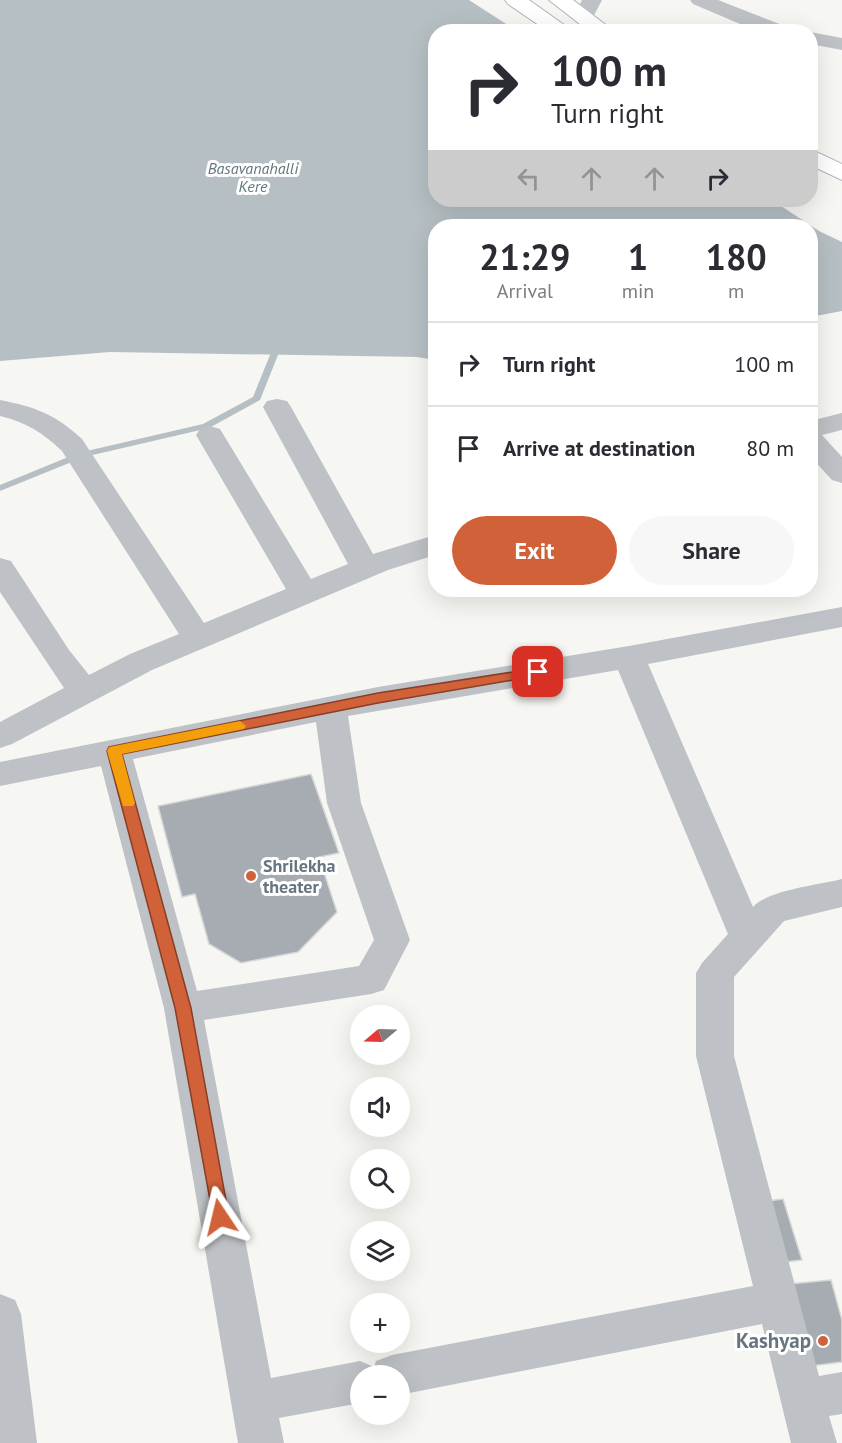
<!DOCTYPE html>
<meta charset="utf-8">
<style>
:root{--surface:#fff;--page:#f7f7f7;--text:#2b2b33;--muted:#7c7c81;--line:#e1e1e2;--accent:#d16139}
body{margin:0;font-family:"PT Sans",sans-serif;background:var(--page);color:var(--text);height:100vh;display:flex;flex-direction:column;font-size:22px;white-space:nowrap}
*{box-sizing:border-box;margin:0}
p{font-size:20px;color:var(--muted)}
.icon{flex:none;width:33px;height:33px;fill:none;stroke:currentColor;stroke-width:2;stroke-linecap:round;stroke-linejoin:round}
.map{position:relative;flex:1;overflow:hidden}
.drawer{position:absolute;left:428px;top:219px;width:390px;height:378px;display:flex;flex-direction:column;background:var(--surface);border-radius:24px;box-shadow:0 6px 24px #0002}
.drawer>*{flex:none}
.top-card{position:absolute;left:428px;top:24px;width:390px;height:183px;border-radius:24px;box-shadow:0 6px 24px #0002;background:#fff;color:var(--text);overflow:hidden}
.needle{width:39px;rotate:251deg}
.tools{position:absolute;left:350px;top:1005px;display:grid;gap:12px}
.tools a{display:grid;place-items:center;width:60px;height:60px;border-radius:50%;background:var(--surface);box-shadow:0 6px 24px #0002;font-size:30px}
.pin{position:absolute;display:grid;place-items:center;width:51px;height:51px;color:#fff;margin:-26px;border-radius:12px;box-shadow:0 3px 9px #0006}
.me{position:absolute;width:66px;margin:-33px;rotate:350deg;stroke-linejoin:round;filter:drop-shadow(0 0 4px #0008)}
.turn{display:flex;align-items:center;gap:21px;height:126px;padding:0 24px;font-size:27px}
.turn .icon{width:78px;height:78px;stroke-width:2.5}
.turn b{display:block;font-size:42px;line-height:51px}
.lanes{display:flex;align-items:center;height:57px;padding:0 24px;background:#0003;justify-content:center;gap:30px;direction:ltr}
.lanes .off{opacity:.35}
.eta{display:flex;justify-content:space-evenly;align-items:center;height:102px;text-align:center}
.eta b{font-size:36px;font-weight:800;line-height:42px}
.action{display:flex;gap:12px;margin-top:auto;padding:12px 24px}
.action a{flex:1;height:69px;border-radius:36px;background:var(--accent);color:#fff;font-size:24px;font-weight:800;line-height:69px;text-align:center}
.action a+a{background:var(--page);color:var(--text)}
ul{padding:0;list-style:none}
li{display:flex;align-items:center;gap:18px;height:84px;padding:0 24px;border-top:2px solid var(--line)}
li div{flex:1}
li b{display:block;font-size:22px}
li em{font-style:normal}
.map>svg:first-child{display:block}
.water{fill:#b6c0c4}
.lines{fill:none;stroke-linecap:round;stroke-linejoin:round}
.stream{fill:#b6c0c4;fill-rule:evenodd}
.building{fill:#a6acb2;stroke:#d7d8d6;stroke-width:1.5}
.highway-casing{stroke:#b1b5b8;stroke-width:2}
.minor{fill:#bec1c5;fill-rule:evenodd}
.highway{fill:#fff;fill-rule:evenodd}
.route{fill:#d16139;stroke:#883f25;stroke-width:1.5}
.slow{fill:#f59e0b}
.poi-dot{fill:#d16139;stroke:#fff;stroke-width:2}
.labels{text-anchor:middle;stroke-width:6;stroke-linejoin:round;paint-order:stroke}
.far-water-label{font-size:16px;font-style:italic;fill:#64767e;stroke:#fff}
.poi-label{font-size:18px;font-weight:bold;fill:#687581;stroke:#fff;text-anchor:start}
.near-poi-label{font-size:21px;font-weight:bold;fill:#687581;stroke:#fff;text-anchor:end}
</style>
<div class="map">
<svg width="842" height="1443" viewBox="0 0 842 1443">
<rect width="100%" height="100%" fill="#f6f6f3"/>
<polygon class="water" points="0,0 469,0 517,31 435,32 435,200 772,200 819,231 842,242 842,311 810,317 810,226 435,226 435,360 417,357 110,352 0,361"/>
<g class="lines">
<polygon class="stream" points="276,340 280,343 280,350 260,400 209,428 84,457 0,491 0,485 78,453 203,424 253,397 272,350 272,343"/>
</g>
<g class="building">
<polygon points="311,774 339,853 319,857 337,912 298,952 241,963 209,944 195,894 182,897 158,806"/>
<polygon points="783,1199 802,1260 785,1262 767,1201"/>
<polygon points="831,1280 842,1320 842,1362 811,1366 789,1284"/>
</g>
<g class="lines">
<g class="highway-casing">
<g id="highway">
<polygon points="505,0 529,0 574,32 549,32 508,4"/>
<polygon points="549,0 573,0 615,32 590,32"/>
<polygon points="810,149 842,164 842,180 810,165"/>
</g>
</g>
<g class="minor">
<polygon points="582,0 602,0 591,21 584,23 577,21 573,17"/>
<polygon points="690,0 718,0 787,27 789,32 759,32 693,4"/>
<polygon points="810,32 842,38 842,50 810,44"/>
<path d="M277 399 287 401 291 407 373 554 435 535V555L388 570 152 670 12 744 0 748V722L64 688 0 592V558L11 561 69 650 89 675 130 654 179 634 62 451C43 433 26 422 0 416V400C35 407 55 414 82 439L204 623 286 589 196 435 200 429 210 426 220 429 311 579 348 564 263 407 267 401Z"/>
<polygon points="842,413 842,430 822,435 842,457 842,483 832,480 810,456 810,421"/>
<path d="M842 607V627L648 664 753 907C768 890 819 885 842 879V907L784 921 734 977V1056L819 1376 842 1372V1414L829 1416 837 1443H791L762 1324 399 1395V1376H360V1403L279 1418 284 1443H238L164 1008 101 766 0 786V762L378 687 629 646ZM618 670 728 934 702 963 696 973V1056L753 1286 392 1355 376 1361 374 1367 360 1361 271 1378 204 1020 371 994 384 990 410 940 361 803 348 716ZM316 722 327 803 374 940 359 966 197 991 133 759Z"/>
<polygon points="0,1294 15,1300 21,1314 37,1443 0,1443"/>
</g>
<use href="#highway" class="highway"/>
</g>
<polygon class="route" points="538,668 545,672 543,675 378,703 122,754 191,1008 229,1217 227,1222 220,1225 214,1222 175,1008 107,751 109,747 378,693"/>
<polygon class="slow" points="240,721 246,726 244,729 122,754 135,803 133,806 123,806 107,751 109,747"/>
<g class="poi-dot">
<circle cx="251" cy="876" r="6"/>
<circle cx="823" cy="1341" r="6"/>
</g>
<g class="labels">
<g class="far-water-label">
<text x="253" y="174">Basavanahalli<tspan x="253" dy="18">Kere</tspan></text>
</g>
<g class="poi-label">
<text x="263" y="872">Shrilekha<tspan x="263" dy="21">theater</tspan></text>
</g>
<g class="near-poi-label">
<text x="811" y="1348">Kashyap</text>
</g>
</g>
</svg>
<div class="tools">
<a><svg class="needle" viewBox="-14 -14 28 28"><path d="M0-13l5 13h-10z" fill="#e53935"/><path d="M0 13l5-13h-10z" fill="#7c7c81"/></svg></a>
<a><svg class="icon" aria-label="sound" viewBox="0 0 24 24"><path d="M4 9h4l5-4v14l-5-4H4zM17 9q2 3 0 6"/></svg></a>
<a><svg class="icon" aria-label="search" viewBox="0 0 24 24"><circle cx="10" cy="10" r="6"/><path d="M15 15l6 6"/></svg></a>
<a><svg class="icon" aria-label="layers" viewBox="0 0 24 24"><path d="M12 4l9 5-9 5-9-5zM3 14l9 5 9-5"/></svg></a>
<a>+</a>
<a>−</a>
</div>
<div class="pin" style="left:538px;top:672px;background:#d93025"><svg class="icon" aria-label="arrive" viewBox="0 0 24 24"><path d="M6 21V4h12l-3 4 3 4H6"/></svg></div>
<svg class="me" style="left:220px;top:1217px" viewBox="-20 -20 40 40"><path d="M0-17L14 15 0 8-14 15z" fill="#d16139" stroke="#fff" stroke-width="4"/></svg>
<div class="top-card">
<div class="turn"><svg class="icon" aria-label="right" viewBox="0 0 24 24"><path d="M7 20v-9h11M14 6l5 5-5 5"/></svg><div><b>100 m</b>Turn right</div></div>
<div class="lanes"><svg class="icon off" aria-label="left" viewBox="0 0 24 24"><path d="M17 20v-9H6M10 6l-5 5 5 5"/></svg><svg class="icon off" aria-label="ahead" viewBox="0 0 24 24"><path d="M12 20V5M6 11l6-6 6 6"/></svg><svg class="icon off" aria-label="ahead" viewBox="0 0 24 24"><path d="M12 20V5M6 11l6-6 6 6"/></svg><svg class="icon" aria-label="right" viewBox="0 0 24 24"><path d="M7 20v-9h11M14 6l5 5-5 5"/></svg></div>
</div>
<section class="drawer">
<div class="eta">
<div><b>21:29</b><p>Arrival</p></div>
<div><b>1</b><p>min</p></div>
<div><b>180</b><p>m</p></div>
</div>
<ul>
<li><svg class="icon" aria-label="right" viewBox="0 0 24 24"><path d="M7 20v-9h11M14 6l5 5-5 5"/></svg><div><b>Turn right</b></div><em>100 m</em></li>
<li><svg class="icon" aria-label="arrive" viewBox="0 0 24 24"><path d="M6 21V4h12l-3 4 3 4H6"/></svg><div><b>Arrive at destination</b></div><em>80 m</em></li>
</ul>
<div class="action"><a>Exit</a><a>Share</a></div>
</section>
</div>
